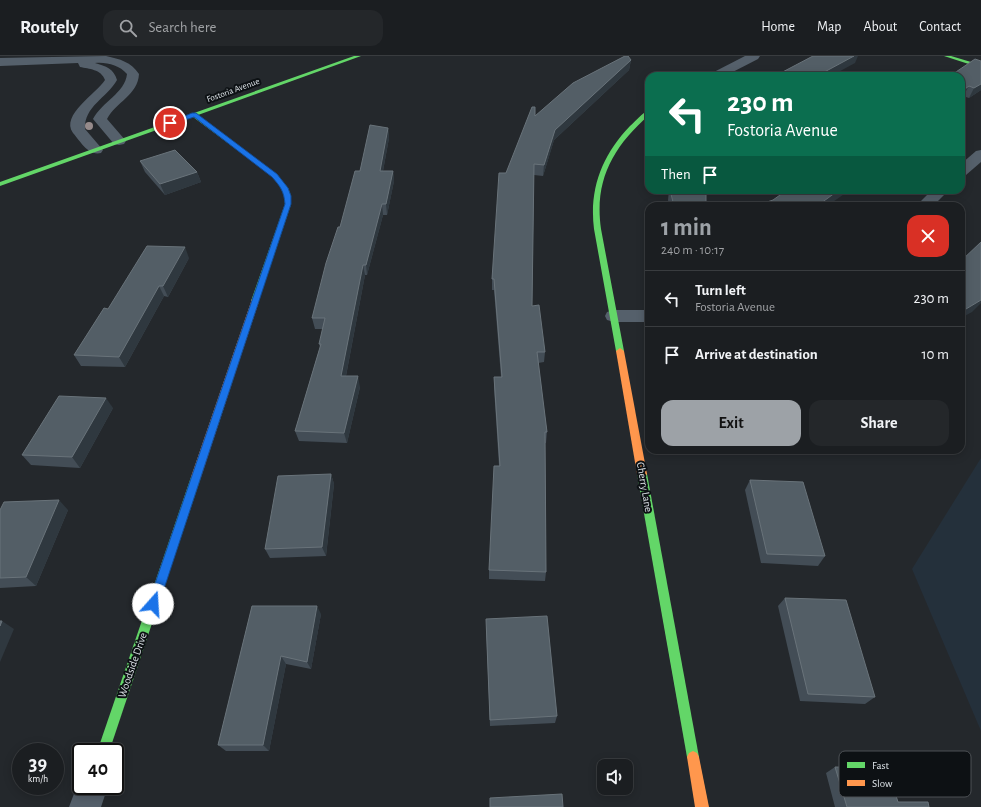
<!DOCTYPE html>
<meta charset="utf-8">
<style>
:root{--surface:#1b1e21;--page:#24272a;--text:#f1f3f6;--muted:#a0a2a5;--line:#393c3f;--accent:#9da2a7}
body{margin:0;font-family:"Alegreya Sans",sans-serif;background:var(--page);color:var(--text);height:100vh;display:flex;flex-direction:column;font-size:15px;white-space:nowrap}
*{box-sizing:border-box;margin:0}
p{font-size:13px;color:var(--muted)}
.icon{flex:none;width:22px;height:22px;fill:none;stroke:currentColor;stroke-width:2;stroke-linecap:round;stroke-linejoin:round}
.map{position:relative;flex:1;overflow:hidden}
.drawer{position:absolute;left:645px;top:146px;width:320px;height:252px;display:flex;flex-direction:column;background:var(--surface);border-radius:12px;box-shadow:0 2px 10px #0003,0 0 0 1px var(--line)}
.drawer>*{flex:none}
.hud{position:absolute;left:645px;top:16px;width:320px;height:122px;border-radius:12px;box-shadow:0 2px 10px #0003,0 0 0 1px var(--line);background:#0b6e4f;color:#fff;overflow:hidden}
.buttons{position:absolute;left:597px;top:703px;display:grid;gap:8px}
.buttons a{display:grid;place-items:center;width:36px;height:36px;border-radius:8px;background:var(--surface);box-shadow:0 2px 10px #0003,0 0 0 1px var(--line);font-size:20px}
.speed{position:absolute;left:12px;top:687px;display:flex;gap:8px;font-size:20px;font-weight:700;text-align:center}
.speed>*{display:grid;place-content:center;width:52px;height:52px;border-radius:50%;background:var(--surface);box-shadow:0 2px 10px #0003,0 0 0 1px var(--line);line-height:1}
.speed small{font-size:10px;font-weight:400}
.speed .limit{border:2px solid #111;border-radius:6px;background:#fff;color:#111}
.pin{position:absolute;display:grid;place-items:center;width:34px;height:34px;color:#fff;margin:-17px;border:2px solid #fff;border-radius:50%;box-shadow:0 1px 4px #0007}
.me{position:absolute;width:44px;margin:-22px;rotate:19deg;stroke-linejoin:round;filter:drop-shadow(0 0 3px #0008)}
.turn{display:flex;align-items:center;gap:14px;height:84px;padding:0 16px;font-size:18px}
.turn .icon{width:52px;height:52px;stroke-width:2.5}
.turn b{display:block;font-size:28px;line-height:34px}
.then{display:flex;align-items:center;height:38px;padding:0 16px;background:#0003;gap:8px;font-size:15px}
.round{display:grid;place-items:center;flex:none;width:42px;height:42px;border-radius:12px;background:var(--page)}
.summary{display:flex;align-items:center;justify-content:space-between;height:68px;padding:0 16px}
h1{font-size:24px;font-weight:600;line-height:30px;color:var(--accent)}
.cta{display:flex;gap:8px;margin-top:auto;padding:8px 16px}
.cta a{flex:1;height:46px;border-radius:12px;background:var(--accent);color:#111;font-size:16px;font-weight:600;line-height:46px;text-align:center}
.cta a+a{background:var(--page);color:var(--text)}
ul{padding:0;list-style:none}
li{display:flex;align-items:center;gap:12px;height:56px;padding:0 16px;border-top:1px solid var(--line)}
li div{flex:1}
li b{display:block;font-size:15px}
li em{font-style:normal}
header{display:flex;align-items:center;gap:24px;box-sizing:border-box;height:56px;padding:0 20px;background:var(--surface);border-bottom:1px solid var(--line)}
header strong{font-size:19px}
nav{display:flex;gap:22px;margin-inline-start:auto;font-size:14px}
.search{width:280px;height:36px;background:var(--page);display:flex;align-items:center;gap:10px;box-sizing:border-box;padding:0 14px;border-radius:12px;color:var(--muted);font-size:15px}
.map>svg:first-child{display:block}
.built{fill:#24303b}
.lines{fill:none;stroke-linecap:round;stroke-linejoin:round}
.street{fill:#55606b;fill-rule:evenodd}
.fast{fill:#63d668;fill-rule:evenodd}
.slow{fill:#ff974d;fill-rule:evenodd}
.tree{fill:#968b8b}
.wall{fill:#434d56}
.shaded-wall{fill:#2f383f}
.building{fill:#535e66;stroke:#69737a}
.route{fill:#1a73e8;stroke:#114b97}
.labels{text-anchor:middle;stroke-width:4;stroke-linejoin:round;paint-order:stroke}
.far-street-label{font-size:9px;fill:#dee4e9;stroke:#0d1114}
.street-label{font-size:11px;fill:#dee4e9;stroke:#0d1114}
.key{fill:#0d1114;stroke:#4c5054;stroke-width:1}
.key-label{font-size:11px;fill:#dee4e9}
</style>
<header>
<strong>Routely</strong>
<div class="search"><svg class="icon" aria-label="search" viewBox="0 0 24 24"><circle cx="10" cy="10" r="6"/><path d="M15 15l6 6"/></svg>Search here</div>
<nav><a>Home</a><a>Map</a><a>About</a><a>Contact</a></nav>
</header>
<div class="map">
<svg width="981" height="751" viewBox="0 0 981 751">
<rect width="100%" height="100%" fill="#24282c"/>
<polygon class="built" points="981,402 981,675 912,513"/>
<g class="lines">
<g class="street">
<path d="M106 0C120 3 131 6 139 18 138 39 116 46 107 63L126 85 124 88 119 89 114 88 93 63C102 46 125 37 127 18 119 9 107 6 95 7 106 10 114 13 117 24 107 42 84 50 85 73L103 94 101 97C88 100 81 86 73 77 60 59 97 37 105 24 101 13 89 13 80 11L78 7 0 10V2Z"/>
<polygon points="745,0 760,0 758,3 725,20 710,20 712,17"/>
<polygon points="981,94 981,106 966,119 961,121 961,108 976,95"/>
<polygon points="932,134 949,134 933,150 916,150"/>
<polygon points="614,254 649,254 649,266 614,266 607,264 605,260 607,256"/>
<polygon points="81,719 81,730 108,730 101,751 69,751"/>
</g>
<g class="fast">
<path d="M354 0H361L198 59 276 118 288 132 291 140V148L258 247H255L251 245 285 148C285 136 280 130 272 120L193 61 0 130V126Z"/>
<polygon points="944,0 951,0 981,9 981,12"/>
<path d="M649 54V59C613 91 594 124 601 173L624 295 620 298 616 295 594 173C589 133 602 99 630 70 636 65 642 57 649 54Z"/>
<polygon points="642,414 645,415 647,418 699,701 697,705 693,707 689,705 687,701 637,418 639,415"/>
<polygon points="196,417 199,418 201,421 109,696 97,696 191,421 193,418"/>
</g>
<g class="slow">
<polygon points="252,243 255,243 259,245 201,421 199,424 196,425 193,424 191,421"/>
<polygon points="620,292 624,295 647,418 645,421 642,422 639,421 637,418 616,295"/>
<polygon points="693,695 697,697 699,701 709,751 695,751 687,701 689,697"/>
</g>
</g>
<circle class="tree" cx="89" cy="70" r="4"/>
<g class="wall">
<polygon points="631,4 629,14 554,84 543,120 534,119 532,250 545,296 544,306 538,307 547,376 546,387 545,387 546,516 545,525 489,523 489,514 499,410 494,332 494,321 501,321 494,234 492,234 492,223 506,117 535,60"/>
<polygon points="981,5 981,34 969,42 963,40 961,42 961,20"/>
<polygon points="388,72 389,82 383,115 393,115 394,125 387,159 383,159 367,219 365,219 346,320 360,331 347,387 299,385 295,375 320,291 319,288 323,273 315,273 312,262 340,171 360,115"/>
<polygon points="140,105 197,116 201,126 165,139 145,116"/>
<polygon points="669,134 705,134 706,150 669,150 668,144"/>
<polygon points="189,202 168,241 164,240 125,311 81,310 74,299"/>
<polygon points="113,352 80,412 31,409 22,399"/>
<polygon points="331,418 334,428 326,500 270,502 265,493"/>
<polygon points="750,424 825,500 818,510 761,507 745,434"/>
<polygon points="0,454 68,454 36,530 0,532"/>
<polygon points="785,542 875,641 865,648 800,645 778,550"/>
<polygon points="252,550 321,558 311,613 286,608 269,695 226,695 218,689"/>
<polygon points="486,571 557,660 555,667 490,670"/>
<polygon points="835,711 898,746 929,751 835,751 826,717"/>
</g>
<g class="shaded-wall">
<polygon points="854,0 858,0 855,7 831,20 817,20"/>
<polygon points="631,4 629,14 554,84 543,120 544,109 555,74"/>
<polygon points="981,28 981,34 969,42 974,32"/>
<polygon points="969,30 963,40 961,42 961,36"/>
<polygon points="388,72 389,82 381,125 380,115"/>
<polygon points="393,115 394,125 387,159 386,148"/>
<polygon points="197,116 201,126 165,139 160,128"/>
<polygon points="839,134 850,134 827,150 817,150"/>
<polygon points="382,148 383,159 367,219 366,209"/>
<polygon points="185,191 189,202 168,241 163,230"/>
<polygon points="363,209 365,219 344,330 341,320"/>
<polygon points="159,230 164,240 125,311 119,301"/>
<polygon points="981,244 981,247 972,256 961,262 961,256"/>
<polygon points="358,320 360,331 347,387 344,377"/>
<polygon points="106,342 113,352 80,412 72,401"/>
<polygon points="331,418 334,428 326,500 322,491"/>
<polygon points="59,444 68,454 36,530 26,521"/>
<polygon points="317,550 321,558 311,613 307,606"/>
<polygon points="2,565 14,573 0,606 0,570"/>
<polygon points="281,600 286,608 269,695 263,689"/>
</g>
<g class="building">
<polygon points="625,0 628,0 631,4 555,74 544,109 534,108 532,250 539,249 545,296 537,296 547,376 545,376 546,516 489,514 494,410 500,410 494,321 502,321 494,223 492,223 499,117 506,117 532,51 535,51 535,60 573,27"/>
<polygon points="813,0 854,0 817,20 775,20"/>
<polygon points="975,3 981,5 981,28 974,32 969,30 961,36 961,20 950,20"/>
<polygon points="370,69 388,72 380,115 393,115 386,148 382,148 366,209 363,209 341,320 358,320 344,377 295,375 321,288 319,288 325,262 312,262 326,207 338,171 340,171 355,115 360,115"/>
<polygon points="175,94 197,116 160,128 140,105"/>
<polygon points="670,134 705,134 706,137 706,150 674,150"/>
<polygon points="787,134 839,134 817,150 755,150 773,144"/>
<polygon points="981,186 981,244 961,256 961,205"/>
<polygon points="147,190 185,191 163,230 159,230 119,301 74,299 104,252 108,253"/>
<polygon points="59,340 106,342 72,401 22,399"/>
<polygon points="331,418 322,491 265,493 278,420"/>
<polygon points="750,424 803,426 825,500 767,498"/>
<polygon points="59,444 26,521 0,522 0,454 4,446"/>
<polygon points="785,542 846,544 875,641 808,638"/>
<polygon points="252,550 317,550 307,606 281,600 263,689 218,689"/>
<polygon points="547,560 557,660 490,664 486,563"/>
<polygon points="0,565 2,565 0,570"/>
<polygon points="835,711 887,712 898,746 928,746 929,751 847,751"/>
<polygon points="562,738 563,751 490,751 490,742"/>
</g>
<path class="route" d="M192 57H196L277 118 288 132 291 140V148L159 548 157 551 153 553 149 551 148 548 285 148C284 135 280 130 272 121L194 61 170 69 168 67Z"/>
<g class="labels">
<g class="far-street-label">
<text transform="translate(233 34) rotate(-20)" y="3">Fostoria Avenue</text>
</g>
<g class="street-label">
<text transform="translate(645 431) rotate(80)" y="4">Cherry Lane</text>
<text transform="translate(132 609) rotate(-71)" y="4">Woodside Drive</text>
</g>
</g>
<rect x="839" y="695" width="132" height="46" rx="6" class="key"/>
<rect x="847" y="706" width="18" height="6" fill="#63d668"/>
<rect x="847" y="724" width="18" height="6" fill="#ff974d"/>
<g class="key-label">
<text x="872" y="713">Fast</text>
<text x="872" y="731">Slow</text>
</g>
</svg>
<div class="buttons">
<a><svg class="icon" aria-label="sound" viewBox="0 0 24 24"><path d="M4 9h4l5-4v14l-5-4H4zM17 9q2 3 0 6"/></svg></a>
</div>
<div class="speed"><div>39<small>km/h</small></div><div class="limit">40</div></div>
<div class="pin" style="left:170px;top:67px;background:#d93025"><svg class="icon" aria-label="arrive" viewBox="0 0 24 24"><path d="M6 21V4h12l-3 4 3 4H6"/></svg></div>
<svg class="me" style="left:153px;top:548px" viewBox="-20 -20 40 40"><circle r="19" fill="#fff"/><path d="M0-13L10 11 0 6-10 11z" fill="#1a73e8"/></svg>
<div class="hud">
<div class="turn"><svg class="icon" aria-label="left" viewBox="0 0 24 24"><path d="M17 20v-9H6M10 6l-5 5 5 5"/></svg><div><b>230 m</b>Fostoria Avenue</div></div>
<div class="then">Then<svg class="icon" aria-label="arrive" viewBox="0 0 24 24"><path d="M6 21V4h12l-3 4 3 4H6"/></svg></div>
</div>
<section class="drawer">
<div class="summary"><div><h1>1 min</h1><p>240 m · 10:17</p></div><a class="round" style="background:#d93025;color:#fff"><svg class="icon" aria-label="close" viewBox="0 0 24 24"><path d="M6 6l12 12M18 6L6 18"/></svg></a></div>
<ul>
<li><svg class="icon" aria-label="left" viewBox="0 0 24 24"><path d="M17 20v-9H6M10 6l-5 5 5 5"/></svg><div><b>Turn left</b><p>Fostoria Avenue</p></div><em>230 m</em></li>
<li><svg class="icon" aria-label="arrive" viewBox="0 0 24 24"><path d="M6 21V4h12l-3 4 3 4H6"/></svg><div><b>Arrive at destination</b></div><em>10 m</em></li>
</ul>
<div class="cta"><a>Exit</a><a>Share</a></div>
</section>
</div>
